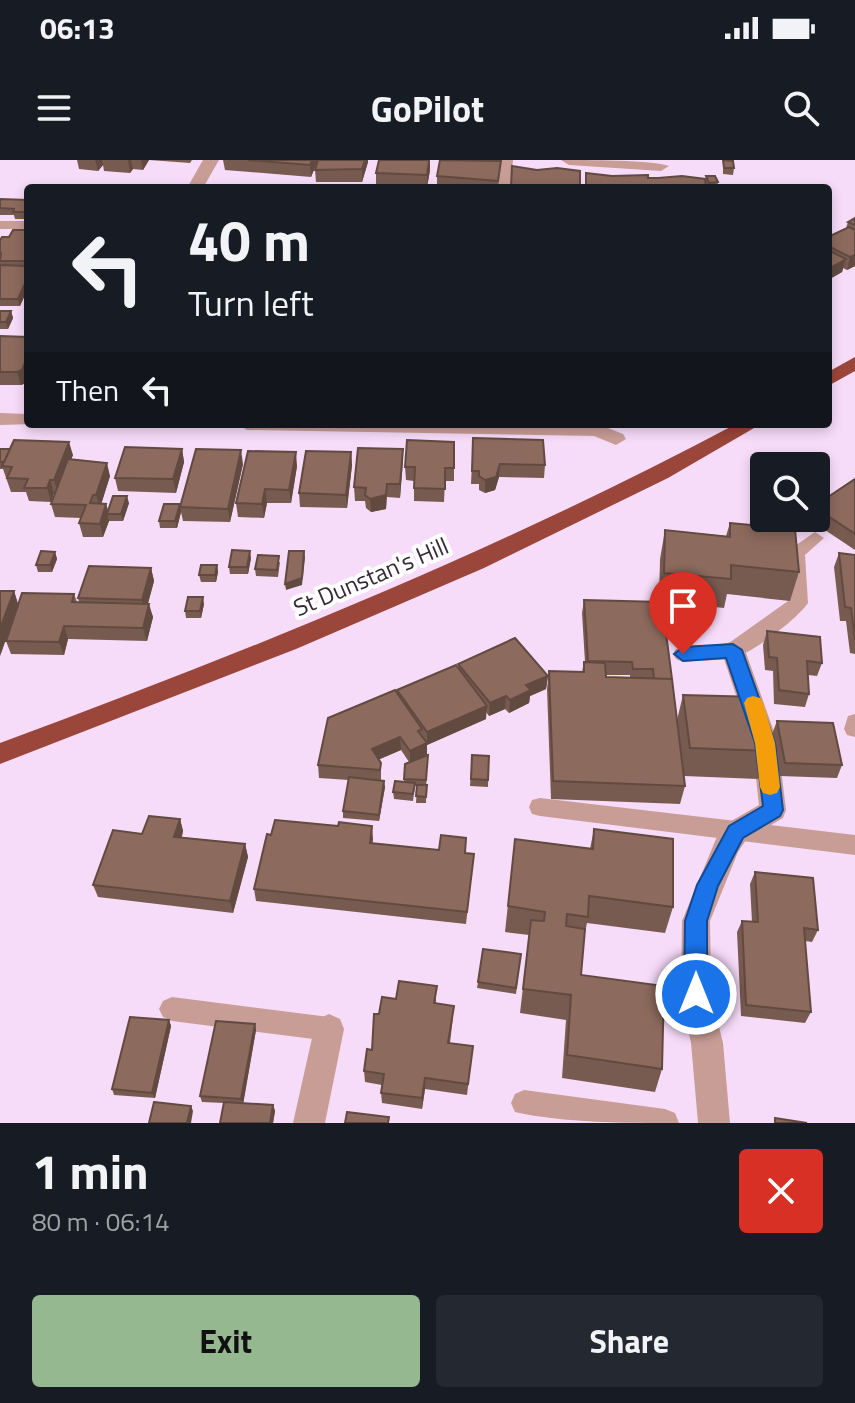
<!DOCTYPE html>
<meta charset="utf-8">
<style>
:root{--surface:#171b24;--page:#242831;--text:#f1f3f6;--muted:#9ea1a6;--accent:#96b890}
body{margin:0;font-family:"Titillium Web",sans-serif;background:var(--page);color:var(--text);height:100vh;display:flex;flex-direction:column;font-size:30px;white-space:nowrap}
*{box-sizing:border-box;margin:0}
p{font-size:26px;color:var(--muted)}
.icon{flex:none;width:44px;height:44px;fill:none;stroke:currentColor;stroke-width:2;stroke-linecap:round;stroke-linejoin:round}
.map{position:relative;height:963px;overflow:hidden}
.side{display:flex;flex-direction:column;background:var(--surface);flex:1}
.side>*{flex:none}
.guide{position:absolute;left:24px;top:24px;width:808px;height:244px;border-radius:8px;box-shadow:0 4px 12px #0003;background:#171b24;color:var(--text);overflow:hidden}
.buttons{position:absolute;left:750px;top:292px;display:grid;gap:16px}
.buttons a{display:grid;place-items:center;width:80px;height:80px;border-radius:8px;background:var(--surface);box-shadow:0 4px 12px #0003;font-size:40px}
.pin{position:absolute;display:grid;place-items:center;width:68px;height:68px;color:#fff;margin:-82px -34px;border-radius:50% 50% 50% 0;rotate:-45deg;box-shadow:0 0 8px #0007}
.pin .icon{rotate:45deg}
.me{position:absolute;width:88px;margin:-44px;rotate:0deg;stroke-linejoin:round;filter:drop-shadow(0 0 6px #0008)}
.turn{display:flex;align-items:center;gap:28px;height:168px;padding:0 32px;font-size:36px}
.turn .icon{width:104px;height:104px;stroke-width:2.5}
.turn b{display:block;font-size:56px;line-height:68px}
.then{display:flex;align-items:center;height:76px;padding:0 32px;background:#0003;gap:16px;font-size:30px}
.round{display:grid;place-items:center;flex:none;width:84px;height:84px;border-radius:8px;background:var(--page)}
.summary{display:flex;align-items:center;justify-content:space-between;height:136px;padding:0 32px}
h1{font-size:48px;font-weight:700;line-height:60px}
.action{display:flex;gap:16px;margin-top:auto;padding:16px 32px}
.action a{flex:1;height:92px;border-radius:8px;background:var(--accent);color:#111;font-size:32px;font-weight:700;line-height:92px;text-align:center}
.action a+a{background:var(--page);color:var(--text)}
.status{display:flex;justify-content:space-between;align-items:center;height:56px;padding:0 40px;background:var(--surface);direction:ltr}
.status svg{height:22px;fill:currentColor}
header{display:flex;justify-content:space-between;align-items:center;height:104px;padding:0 32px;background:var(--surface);font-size:36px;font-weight:700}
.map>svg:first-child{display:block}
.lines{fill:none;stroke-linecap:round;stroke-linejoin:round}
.lane{fill:#c89d96;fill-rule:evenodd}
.street{fill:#c89d96;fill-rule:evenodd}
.highway{fill:#9b463a;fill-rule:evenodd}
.wall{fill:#785b50;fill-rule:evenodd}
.shaded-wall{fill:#624a41}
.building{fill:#8c6a5d;stroke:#624a41;stroke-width:2}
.route{fill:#1a73e8;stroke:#114b97;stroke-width:2}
.slow{fill:#f59e0b}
.labels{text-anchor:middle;stroke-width:8;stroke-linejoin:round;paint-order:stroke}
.street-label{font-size:24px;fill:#352b36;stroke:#fff}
</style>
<div class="status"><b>06:13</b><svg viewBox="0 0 49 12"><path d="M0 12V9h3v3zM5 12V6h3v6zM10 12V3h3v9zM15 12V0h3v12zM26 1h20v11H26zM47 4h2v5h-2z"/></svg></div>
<header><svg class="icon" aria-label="menu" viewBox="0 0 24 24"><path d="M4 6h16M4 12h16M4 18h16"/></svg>GoPilot<svg class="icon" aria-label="search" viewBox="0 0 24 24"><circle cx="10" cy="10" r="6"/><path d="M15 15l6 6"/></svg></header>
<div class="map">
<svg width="855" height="963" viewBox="0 0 855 963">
<rect width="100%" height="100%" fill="#f7dcfa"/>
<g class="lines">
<g class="lane">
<polygon points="501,0 513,0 511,28 497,28"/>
<rect x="0" y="61" width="28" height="8"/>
<path d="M815 372 824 378 805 395 808 443C797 459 754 492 735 497 719 501 700 500 683 502L676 499 673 494 676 489 729 483 788 441 786 392Z"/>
<polygon points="855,554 855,577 847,575 844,569 848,556"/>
<polygon points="540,638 855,675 855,695 540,656 532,654 529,647 532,640"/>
<polygon points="172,837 329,857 338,860 342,869 338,878 329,881 172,861 163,857 159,849 163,841"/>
<path d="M524 930 665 949 675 953 679 963C627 963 563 963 515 952L511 943 515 934Z"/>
</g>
<g class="street">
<polygon points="203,0 219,0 203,28 187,28"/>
<path d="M561 0C584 0 654 0 669 6L661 11 569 5Z"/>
<polygon points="0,253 28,254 28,264 35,264 0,265"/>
<polygon points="237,264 598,264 623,274 626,279 616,285 594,276 247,270"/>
<polygon points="733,481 742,484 745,490 778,583 786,650 783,658 746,680 738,692 710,761 711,834 723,883 730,963 698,963 691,883 681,834 682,761 716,679 726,664 759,645 752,583 721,490 724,484"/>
<polygon points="329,854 340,859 344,869 325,963 293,963 314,869 318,859"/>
</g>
<g class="highway">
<polygon points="855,197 855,211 828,226 828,212"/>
<path d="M736 264H761L668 318 484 408 296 489 0 604V583C252 490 499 390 736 264Z"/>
</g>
</g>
<g class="wall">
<polygon points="77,0 192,0 190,3 149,0 143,10 133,9 130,13 104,11 103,5 98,11 79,9"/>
<polygon points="223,0 318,0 311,17 225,10"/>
<polygon points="430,0 430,10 427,27 376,26 376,13"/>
<polygon points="723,0 734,8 733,15 723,14"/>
<polygon points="501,1 498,28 437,28 437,16"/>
<polygon points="368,2 362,22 316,22 315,10"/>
<polygon points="586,13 612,16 705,21 706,16 718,22 717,28 707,28 705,24 706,28 585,28"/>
<polygon points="0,39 28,40 28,59 15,59 14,55 0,55"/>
<polygon points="855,58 855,106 847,110 843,108 842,112 828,120 828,77 846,68 848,62"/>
<polygon points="28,70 28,128 20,146 0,146 0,80"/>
<polygon points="0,151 11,151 13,158 8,169 0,169"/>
<polygon points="0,176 26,223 21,225 0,225"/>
<polygon points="473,278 545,305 544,318 499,317 495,330 485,333 479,330 479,324 471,324"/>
<polygon points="454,282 454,321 445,321 444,342 414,341 414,321 406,320 405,307"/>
<polygon points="0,289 73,295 71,299 110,316 101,344 106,344 108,350 129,343 123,361 109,361 103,377 83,377 79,363 81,358 55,357 51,344 55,333 54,333 51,342 29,341 26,332 11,332 3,309 0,309"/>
<polygon points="182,289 184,302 176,333 118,331 115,318"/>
<polygon points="403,289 400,338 387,337 386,349 371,352 366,348 365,341 355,341 354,327"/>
<polygon points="351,292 352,305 347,348 300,347 299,333"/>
<polygon points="243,304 230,362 183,361 181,352 177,368 160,368 159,361"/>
<polygon points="297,306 291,343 267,343 264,358 238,357 236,343"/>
<polygon points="855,319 855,390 810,360 810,358 816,358 816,345"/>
<polygon points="730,363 799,412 790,441 727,434 724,448 659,441 660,399 665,370 726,376"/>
<polygon points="55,392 57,399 52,412 38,412 36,405"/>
<polygon points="839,393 855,395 855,494 850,493 846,461 840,461 834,407"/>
<polygon points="251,398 248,414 230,414 229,407"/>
<polygon points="280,402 278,417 256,416 255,409"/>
<polygon points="217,405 218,412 216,422 201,422 199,415"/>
<polygon points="151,408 154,421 148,444 153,457 147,481 68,479 64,495 11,494 6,481 18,446 0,496 14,431 18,444 74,434 77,442 79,442 78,438"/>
<path d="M584 440 662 442 677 560 683 535 768 591 758 619 684 616 685 626 680 644 551 639 547 529 549 511 582 512 584 502H585L582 453ZM606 515H630V518L606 517Z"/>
<polygon points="204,444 201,458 186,458 185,451"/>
<polygon points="767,471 822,503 817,516 808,515 809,534 805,547 774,544 773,511 765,510 763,485"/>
<polygon points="458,504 548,516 546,529 530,536 529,543 509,553 505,549 489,556 486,552 486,559 427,585 426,643 416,643 417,626 415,626 413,641 394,639 393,632 404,622 405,604 409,602 401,590 378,600 381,603 381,620 385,627 379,661 343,658 343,651 349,620 319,618 318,605 397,533 397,530 458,508"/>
<polygon points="777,561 842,605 837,618 780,616 772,574"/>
<polygon points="472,595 489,596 488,627 470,626"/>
<polygon points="180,659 183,671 182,677 245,684 248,697 233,753 98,737 93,725 142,674"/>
<polygon points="594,669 673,747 665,773 587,763 584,778 581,815 662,909 655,932 562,918 566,860 520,853 529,775 505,772 515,679 590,689"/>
<polygon points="373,679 372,684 474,694 466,764 256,741 254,729"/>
<polygon points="755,712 818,770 812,782 805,781 811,852 805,863 741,856 737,772 742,761 752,762 750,724"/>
<polygon points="521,794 516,834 477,828 478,822"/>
<polygon points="436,837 436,844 453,857 450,883 473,886 467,935 425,929 422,949 382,943 381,933 382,925 365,922 364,911 372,890 379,854 396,839"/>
<polygon points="169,860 171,866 155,938 114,935 112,929"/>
<polygon points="255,864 256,870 243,943 273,945 275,951 273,963 220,963 224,943 202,942 200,936"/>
</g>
<g class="shaded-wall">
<polygon points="95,0 102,0 103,5 98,11"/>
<polygon points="128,0 131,0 133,9 130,13"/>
<polygon points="141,0 149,0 143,10"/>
<polygon points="312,0 318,0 311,17 310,5"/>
<polygon points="365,0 368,0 368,2 362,22 362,9"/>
<polygon points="430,0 430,10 427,27 427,15"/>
<polygon points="855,95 855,106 847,110 850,97"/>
<polygon points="846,99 842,112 828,120 828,109"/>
<polygon points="28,117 28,128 20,146 18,139"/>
<polygon points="11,151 13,158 8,169 6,162"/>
<polygon points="28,196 28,219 26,223 21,225 17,212"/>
<polygon points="69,282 73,295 58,333 54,320"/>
<polygon points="182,289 184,302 176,333 173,319"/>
<polygon points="403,289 403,302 400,338 400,324"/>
<polygon points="241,290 243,304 230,362 228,349"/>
<polygon points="296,292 297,306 291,343 289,330"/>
<polygon points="351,292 352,305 347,348 346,335"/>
<polygon points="107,303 110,316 100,348 96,335"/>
<polygon points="500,304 499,317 495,330 485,333 485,320"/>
<polygon points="50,320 54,333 51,342 47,328"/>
<polygon points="387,324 386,349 371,352 370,339"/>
<polygon points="265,329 267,343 264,358 262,344"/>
<polygon points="127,336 129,343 123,361 121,354"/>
<polygon points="106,344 109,354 107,354 109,361 103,377 100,364"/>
<polygon points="180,344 181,352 177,368 175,361"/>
<polygon points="250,391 251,398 248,414 247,407"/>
<polygon points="304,391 305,398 302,425 286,430 285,424"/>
<polygon points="55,392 57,399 52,412 50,405"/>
<polygon points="217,405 218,412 216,422 215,415"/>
<polygon points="151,408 154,421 145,453 142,440"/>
<polygon points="14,431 18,444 0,496 0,469"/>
<polygon points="203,437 204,444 201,458 200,451"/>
<polygon points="149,444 153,457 147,481 143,468"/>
<polygon points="64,466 68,479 64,495 59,482"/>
<polygon points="548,516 546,529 530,536 529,543 509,553 510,540 526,525"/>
<polygon points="506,536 505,549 489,556 490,543"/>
<polygon points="487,546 486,559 427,585 427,596 410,603 410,591 427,583 427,572"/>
<polygon points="400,577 401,590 372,602 372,589"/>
<polygon points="384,621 385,627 379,661 379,655"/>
<polygon points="180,659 183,671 178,689 174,677"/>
<polygon points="372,666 373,679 370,696 370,683"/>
<polygon points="245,684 248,697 233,753 230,741"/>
<polygon points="169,860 171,866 155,938 152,933"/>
<polygon points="255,864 256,870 243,945 241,939"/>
<polygon points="425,918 425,929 422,949 422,938"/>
<polygon points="273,945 275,951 273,963 270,963"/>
<polygon points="191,946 193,951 191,963 187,963"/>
</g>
<g class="building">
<polygon points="248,0 312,0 310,5"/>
<polygon points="318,0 365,0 362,9 315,10"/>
<polygon points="379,0 429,0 427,15 376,13"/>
<polygon points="440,0 501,1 498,21 437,16"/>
<polygon points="723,0 733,1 734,8 724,8"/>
<polygon points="512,6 537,10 557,8 580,11 580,28 511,27"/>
<polygon points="586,13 612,16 648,15 648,18 658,18 682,16 705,19 706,28 586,28"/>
<polygon points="706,16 715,16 718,22 709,23"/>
<polygon points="0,39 28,40 28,52 13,52 14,49 0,48"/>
<polygon points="855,58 855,65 848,62"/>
<polygon points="849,67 855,70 855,95 850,97 828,86 828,77"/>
<polygon points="13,70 28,70 28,101 0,101 1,93 0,93 0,80 2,77 9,77"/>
<polygon points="828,90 846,99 828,109"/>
<polygon points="0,105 28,106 28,117 18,139 0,139"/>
<polygon points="0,151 11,151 6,162 0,162"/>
<polygon points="0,176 28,177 28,196 22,210 17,212 0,212"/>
<polygon points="473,278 543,280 545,305 500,304 496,317 485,320 479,316 479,311 472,311"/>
<polygon points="14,280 69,282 54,320 50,320 47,328 24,328 28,319 7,318 12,307 2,306"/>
<polygon points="407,280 454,282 454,308 445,308 445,329 414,328 415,307 405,307"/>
<polygon points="125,287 182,289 173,319 115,318"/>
<polygon points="358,288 403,289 400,324 387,324 386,335 370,339 365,335 366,328 354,327"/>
<polygon points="0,289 10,289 4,302 0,302"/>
<polygon points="196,289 241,290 228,349 180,347"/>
<polygon points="248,291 296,292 289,330 265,329 262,344 236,343"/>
<polygon points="306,291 351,292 346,335 299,333"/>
<polygon points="68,299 107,303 96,335 93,335 90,343 106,344 100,364 79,363 86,345 51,344"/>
<polygon points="855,319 855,374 816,348 816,345"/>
<polygon points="113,336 127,336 121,354 107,354"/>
<polygon points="164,344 180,344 175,361 159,361"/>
<polygon points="730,363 795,369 799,412 731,405 731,419 664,413 665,370 730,377"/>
<polygon points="232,390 250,391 247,407 229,407"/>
<polygon points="41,391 55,392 50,405 36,405"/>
<polygon points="289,391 304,391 302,418 285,424"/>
<polygon points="839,393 855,395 855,480 851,448 845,447"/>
<polygon points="258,395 279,396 277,410 255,409"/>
<polygon points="201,405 217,405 215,415 199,415"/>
<polygon points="89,406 151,408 142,440 78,438"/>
<polygon points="0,431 14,431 0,469"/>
<polygon points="22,433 74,434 72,442 149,444 143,468 64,466 59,482 6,481"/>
<polygon points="188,437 203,437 200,451 185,451"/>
<polygon points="584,440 662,442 672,519 654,519 653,509 633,509 632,502 588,501"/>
<polygon points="767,471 820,477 822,503 807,501 809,534 779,530 777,498 769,497"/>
<polygon points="515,478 548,516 526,525 531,530 510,540 506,536 490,543 458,504"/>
<polygon points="584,502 605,503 606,517 672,519 685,626 553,621 549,511 584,512"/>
<polygon points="456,505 487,546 427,572 397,530"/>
<polygon points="395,530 422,569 418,571 427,583 410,591 400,577 372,589 381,603 380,610 318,605 328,558"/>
<polygon points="683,535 758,537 768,591 690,588"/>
<polygon points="777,561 833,563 842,605 785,603"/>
<polygon points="428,595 426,620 404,619 405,604"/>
<polygon points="472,595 489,596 488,620 471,619"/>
<polygon points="349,617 384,621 379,655 343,651"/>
<polygon points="395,621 415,623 413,634 393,632"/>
<polygon points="417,625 427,625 426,637 416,636"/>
<polygon points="149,656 180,659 174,677 245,684 230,741 93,725 113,670 142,674"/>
<polygon points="275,660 338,666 339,662 372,666 370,683 439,690 441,675 466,678 465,693 474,694 467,752 254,729 267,674 271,675"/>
<polygon points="594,669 673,679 673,747 589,736 588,757 567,754 566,766 585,769 581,815 664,826 662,909 567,895 571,835 523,829 531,760 544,761 545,752 508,746 515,679 593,689"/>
<polygon points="755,712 813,718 818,770 804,768 811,852 746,845 742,761 758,762"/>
<polygon points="483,789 521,794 516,828 478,822"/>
<polygon points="399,821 437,826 434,843 454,846 448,883 473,886 468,924 425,918 422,938 381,933 384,914 364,911 367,889 372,890 374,854 379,854 382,837 396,839"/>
<polygon points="130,857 169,860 152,933 112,929"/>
<polygon points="216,861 255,864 241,939 200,936"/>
<polygon points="154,942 191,946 187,963 149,963"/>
<polygon points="224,942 273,945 270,963 220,963"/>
<polygon points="347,952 389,957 388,963 345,963"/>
<polygon points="775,958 807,963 775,963"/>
</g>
<polygon class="route" points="733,484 742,490 775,583 783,650 780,656 743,678 718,726 707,761 707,834 704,841 696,844 688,841 684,834 685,761 697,725 729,666 763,646 755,583 726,498 683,501 674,494 683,487"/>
<polygon class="slow" points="753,536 760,538 763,543 775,583 780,627 777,633 770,635 763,633 760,627 755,583 744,543 747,538"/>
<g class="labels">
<g class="street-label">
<text transform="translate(371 417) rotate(-23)" y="8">St Dunstan's Hill</text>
</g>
</g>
</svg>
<div class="buttons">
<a><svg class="icon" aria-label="search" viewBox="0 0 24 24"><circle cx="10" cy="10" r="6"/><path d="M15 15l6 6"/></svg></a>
</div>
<div class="pin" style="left:683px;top:494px;background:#d93025"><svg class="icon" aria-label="arrive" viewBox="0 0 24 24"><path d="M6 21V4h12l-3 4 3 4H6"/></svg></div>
<svg class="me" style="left:696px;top:834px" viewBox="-20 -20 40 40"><circle r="17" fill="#1a73e8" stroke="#fff" stroke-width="3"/><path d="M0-11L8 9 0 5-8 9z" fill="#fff"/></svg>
<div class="guide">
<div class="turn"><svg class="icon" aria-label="left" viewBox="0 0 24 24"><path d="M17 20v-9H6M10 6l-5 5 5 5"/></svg><div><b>40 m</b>Turn left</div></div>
<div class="then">Then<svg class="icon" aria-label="left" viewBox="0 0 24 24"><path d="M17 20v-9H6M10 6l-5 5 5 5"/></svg></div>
</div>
</div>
<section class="side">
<div class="summary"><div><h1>1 min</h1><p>80 m · 06:14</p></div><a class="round" style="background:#d93025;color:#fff"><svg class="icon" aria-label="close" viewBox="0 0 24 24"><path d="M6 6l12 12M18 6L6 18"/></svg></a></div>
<div class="action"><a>Exit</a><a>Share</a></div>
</section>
